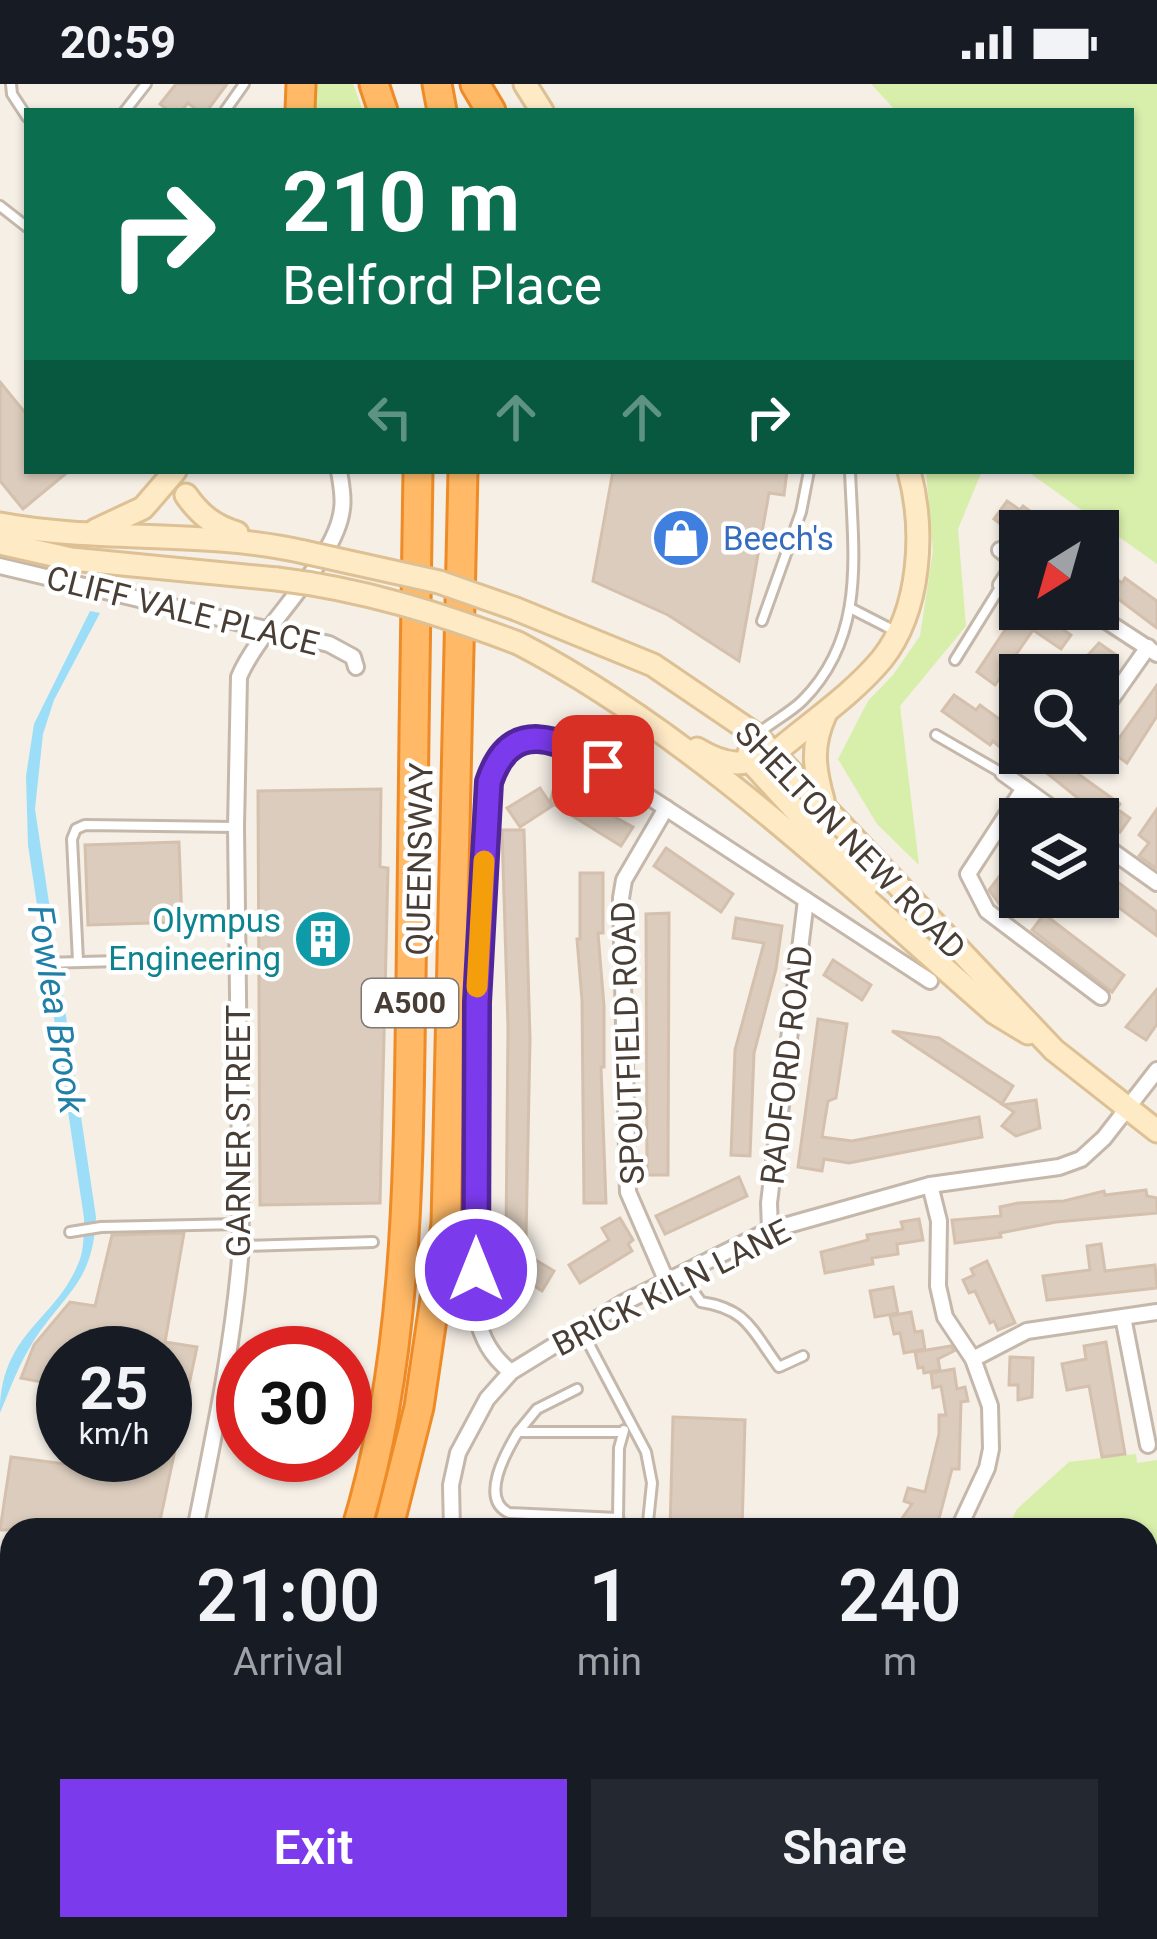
<!DOCTYPE html>
<style>
:root{--surface:#171b24;--page:#242831;--text:#f1f3f6;--muted:#9ea1a6;--accent:#7c3aed}
body{margin:0;font-family:Roboto,sans-serif;background:var(--page);color:var(--text);height:100vh;display:flex;flex-direction:column;font-size:45px;white-space:nowrap}
*{box-sizing:border-box;margin:0}
p{font-size:39px;color:var(--muted)}
.icon{flex:none;width:66px;height:66px;fill:none;stroke:currentColor;stroke-width:2;stroke-linecap:round;stroke-linejoin:round}
.map{position:relative;flex:1;overflow:hidden}
.drawer{position:absolute;left:0px;top:1434px;width:1158px;height:423px;display:flex;flex-direction:column;background:var(--surface);border-radius:36px 36px 0 0;box-shadow:0 3px 9px #0004}
.drawer>*{flex:none}
.hud{position:absolute;left:24px;top:24px;width:1110px;height:366px;border-radius:0px;box-shadow:0 3px 9px #0004;background:#0b6e4f;color:#fff;overflow:hidden}
.needle{width:78px;rotate:217deg}
.tools{position:absolute;left:999px;top:426px;display:grid;gap:24px}
.tools a{display:grid;place-items:center;width:120px;height:120px;border-radius:0px;background:var(--surface);box-shadow:0 3px 9px #0004;font-size:60px}
.speed{position:absolute;left:36px;top:1242px;display:flex;gap:24px;font-size:60px;font-weight:700;text-align:center}
.speed>*{display:grid;place-content:center;width:156px;height:156px;border-radius:50%;background:var(--surface);box-shadow:0 3px 9px #0004;line-height:1}
.speed small{font-size:30px;font-weight:400}
.speed .limit{border:18px solid #d22;background:#fff;color:#111}
.pin{position:absolute;display:grid;place-items:center;width:102px;height:102px;color:#fff;margin:-51px;border-radius:24px;box-shadow:0 6px 18px #0006}
.me{position:absolute;width:132px;margin:-66px;rotate:0deg;stroke-linejoin:round;filter:drop-shadow(0 0 9px #0008)}
.turn{display:flex;align-items:center;gap:42px;height:252px;padding:0 60px;font-size:54px}
.turn .icon{width:156px;height:156px;stroke-width:2.5}
.turn b{display:block;font-size:84px;line-height:102px}
.lanes{display:flex;align-items:center;height:114px;padding:0 60px;background:#0003;justify-content:center;gap:60px;direction:ltr}
.lanes .off{opacity:.35}
.eta{display:flex;justify-content:space-evenly;align-items:center;height:204px;text-align:center}
.eta b{font-size:72px;font-weight:600;line-height:84px}
.cta{display:flex;gap:24px;margin-top:auto;padding:24px 60px}
.cta a{flex:1;height:138px;border-radius:0px;background:var(--accent);color:#fff;font-size:48px;font-weight:600;line-height:138px;text-align:center}
.cta a+a{background:var(--page);color:var(--text)}
.status{display:flex;justify-content:space-between;align-items:center;height:84px;padding:0 60px;background:var(--surface);direction:ltr}
.status svg{height:33px;fill:currentColor}
.map>svg:first-child{display:block}
.green{fill:#d8eeab}
.water{fill:#9cdef8}
.building{fill:#dbccbd;stroke:#d4c0ad;stroke-width:3}
.lines{fill:none;stroke-linecap:round;stroke-linejoin:round}
.lane-casing{stroke:#c5b8ab;stroke-width:14}
.street-casing{stroke:#c5b8ab;stroke-width:20}
.secondary-casing{stroke:#ddc093;stroke-width:27}
.highway-casing{stroke:#ee8b27;stroke-width:33}
.lane{stroke:#fff;stroke-width:8}
.street{stroke:#fff;stroke-width:14}
.secondary{stroke:#ffeac6;stroke-width:21}
.highway{stroke:#ffb967;stroke-width:27}
.secondary-bridge-casing{stroke:#ddc093;stroke-width:27;stroke-linecap:butt}
.secondary-bridge{stroke:#ffeac6;stroke-width:21}
.route-casing{stroke:#51269a;stroke-width:30}
.route{stroke:#7c3aed;stroke-width:21}
.slow{stroke:#f59e0b;stroke-width:21}
.labels{text-anchor:middle;stroke-width:9;stroke-linejoin:round;paint-order:stroke}
.shield{fill:#fff;stroke:#807872;stroke-width:3}
.shield-label{font-size:30px;font-weight:bold;fill:#493e35}
.shop-label{font-size:33px;fill:#366cbe;stroke:#fff;text-anchor:start}
.street-label{font-size:33px;fill:#493e35;stroke:#fff}
.culture-label{font-size:33px;fill:#0d838f;stroke:#fff;text-anchor:end}
.water-label{font-size:36px;font-style:italic;fill:#1f7fa7;stroke:#fff}
</style>
<div class="status"><b>20:59</b><svg viewBox="0 0 49 12"><path d="M0 12V9h3v3zM5 12V6h3v6zM10 12V3h3v9zM15 12V0h3v12zM26 1h20v11H26zM47 4h2v5h-2z"/></svg></div>
<div class="map">
<svg width="1157" height="1855" viewBox="0 0 1157 1855">
<rect width="100%" height="100%" fill="#f5efe6"/>
<g class="green">
<polygon points="315,0 353,0 363,27 315,27"/>
<polygon points="871,0 1157,0 1157,480 1027,387 1131,387 1131,27 896,27"/>
<polygon points="926,387 982,387 958,445 966,542 900,622 919,781 877,740 838,675 868,617 893,591 920,552 933,467"/>
<polygon points="1136,1370 1137,1379 1157,1376 1157,1850 1108,1855 1076,1845 1146,1845 1146,1446 1006,1446 1017,1425 1069,1378"/>
</g>
<path class="water" d="M90 527 100 529 54 616 43 650 35 725 96 1133C93 1200 65 1208 33 1258 19 1280 10 1305 0 1329 0 1246 60 1236 81 1172 84 1160 84 1146 84 1134L28 761 26 692 34 640Z"/>
<g class="building">
<polygon points="176,0 227,0 207,27 198,27 188,19 181,27 169,27 160,20"/>
<polygon points="0,298 27,331 27,387 69,387 23,425 0,397"/>
<polygon points="613,387 787,387 784,411 769,409 739,577 668,531 593,497"/>
<polygon points="1007,417 1020,426 1023,422 1057,447 1020,447 1012,441 1008,446 994,435"/>
<polygon points="1098,482 1122,499 1125,494 1157,517 1157,544 1109,508 1107,511 1098,505"/>
<polygon points="1019,525 1034,525 1071,551 1061,565 1033,546 995,601 977,588"/>
<polygon points="1099,559 1116,571 1108,583 1101,578 1092,591 1070,591"/>
<polygon points="1157,601 1157,632 1127,679 1110,667"/>
<polygon points="954,611 976,626 980,621 1020,650 1020,668 1006,657 1001,664 993,657 990,661 942,627"/>
<polygon points="1022,669 1049,669 1120,720 1117,725 1130,734 1120,748"/>
<polygon points="555,700 633,743 621,762 550,718"/>
<polygon points="540,704 552,722 520,743 507,724"/>
<polygon points="381,705 380,783 388,784 380,1119 260,1121 258,707"/>
<polygon points="1157,725 1157,785 1139,772 1149,759 1139,751"/>
<polygon points="502,746 524,746 530,955 526,1155 506,1155 508,944"/>
<polygon points="179,758 182,838 88,841 85,761"/>
<polygon points="666,764 733,810 721,828 654,782"/>
<polygon points="1020,765 1020,813 1047,813 1034,830 1012,814 1003,825 989,806"/>
<polygon points="1098,783 1157,828 1157,852 1102,811 1098,816"/>
<polygon points="580,789 603,789 603,849 598,849 604,922 604,983 601,983 606,1119 584,1119 582,916 577,855 580,855"/>
<polygon points="669,829 668,1091 647,1091 646,830"/>
<polygon points="1044,830 1124,891 1112,908 1032,846"/>
<polygon points="736,834 782,842 776,885 754,969 750,1072 731,1071 735,966 764,859 733,854"/>
<polygon points="833,876 871,901 862,916 824,891"/>
<polygon points="1157,905 1157,940 1146,956 1126,943"/>
<polygon points="818,935 847,940 836,1014 828,1017 822,1053 852,1057 979,1033 982,1053 849,1079 824,1075 822,1087 798,1083"/>
<polygon points="892,947 939,954 1013,1002 1002,1020"/>
<polygon points="1036,1016 1040,1044 1016,1052 1002,1042 1014,1028 1003,1021"/>
<polygon points="739,1093 747,1112 665,1150 656,1132"/>
<polygon points="1146,1106 1147,1112 1157,1114 1157,1129 1056,1138 1000,1149 1001,1153 955,1159 952,1136 1001,1132 1000,1123 1018,1119 1064,1117 1104,1107 1105,1111"/>
<polygon points="620,1134 633,1156 628,1160 632,1167 580,1199 569,1181 609,1156 602,1144"/>
<polygon points="919,1135 923,1156 897,1160 898,1170 872,1174 873,1180 825,1189 821,1168 868,1156 867,1151 903,1145 901,1138"/>
<polygon points="184,1149 165,1258 197,1263 158,1446 0,1446 11,1373 81,1382 83,1371 165,1371 165,1260 163,1269 63,1269 63,1302 21,1294 34,1261 70,1218 95,1222 112,1151"/>
<polygon points="1101,1160 1105,1187 1155,1181 1157,1204 1047,1216 1043,1192 1090,1186 1087,1162"/>
<polygon points="529,1172 554,1187 542,1207 517,1191"/>
<polygon points="987,1177 1015,1239 998,1246 994,1237 990,1239 975,1207 969,1209 963,1196 974,1191 971,1185"/>
<polygon points="893,1203 898,1229 875,1233 870,1207"/>
<polygon points="911,1228 915,1248 922,1247 925,1265 904,1269 900,1249 894,1250 890,1232"/>
<polygon points="1106,1258 1125,1370 1102,1373 1089,1302 1067,1306 1062,1280 1086,1275 1084,1262"/>
<polygon points="951,1262 954,1267 938,1275 940,1286 924,1289 923,1283 918,1284 915,1268"/>
<polygon points="1010,1273 1033,1274 1032,1313 1018,1316 1018,1301 1009,1301"/>
<polygon points="954,1285 957,1305 965,1303 968,1317 961,1318 959,1385 952,1385 936,1446 894,1446 912,1420 904,1417 908,1404 925,1408 939,1350 939,1331 946,1331 941,1302 933,1304 931,1289"/>
<polygon points="673,1333 745,1336 742,1446 670,1446"/>
</g>
<g class="lines">
<g class="lane-casing">
<g id="lane">
<polyline points="11,0 12,10 27,33"/>
<polyline points="125,27 146,0"/>
<polyline points="225,27 244,0"/>
<polyline points="0,122 27,143"/>
<polyline points="852,525 897,548"/>
<polyline points="762,537 801,428 809,387"/>
<polyline points="955,576 1001,502"/>
<path d="M759 649C773 637 790 629 803 616 867 551 853 469 850 387"/>
<polyline points="936,651 1002,689"/>
<polyline points="78,877 72,755 76,745 85,741 234,743"/>
<polyline points="43,879 236,874"/>
<polyline points="70,1148 101,1143 240,1140"/>
<polyline points="243,1162 373,1158"/>
<path d="M683 1192 701 1218C748 1225 752 1247 779 1283L803 1272"/>
<polyline points="581,1245 646,1368 652,1399 648,1438 637,1446"/>
<polyline points="519,1347 537,1325 577,1305"/>
<path d="M622 1348H518C506 1368 479 1415 509 1429L618 1434 622 1442 632 1446"/>
<polyline points="618,1434 619,1364 624,1346"/>
<polyline points="0,1844 67,1855"/>
<polyline points="484,1845 485,1855"/>
<polyline points="371,1855 379,1845"/>
<polyline points="941,1855 949,1847 967,1855"/>
</g>
</g>
<g class="street-casing">
<g id="street">
<polyline points="1000,466 1020,481"/>
<polyline points="0,482 329,560 353,573 356,583"/>
<polyline points="1001,501 1016,478"/>
<polyline points="1088,525 1157,570"/>
<polyline points="1098,634 1148,563"/>
<polyline points="1098,649 1108,656"/>
<polyline points="1003,689 1067,735"/>
<polyline points="1024,704 968,790 987,827 1101,913"/>
<polyline points="666,724 624,796 621,814 628,1108 667,1198"/>
<polyline points="1098,757 1157,799"/>
<polyline points="930,1101 939,1137 938,1202 945,1233 973,1275 990,1322 991,1365 987,1384 958,1446"/>
<polyline points="770,1146 769,1119 806,816"/>
<polyline points="1123,1233 1148,1361"/>
<polyline points="973,1275 1027,1247 1157,1228"/>
<path d="M511 1288C491 1272 482 1255 476 1230L477 918 489 698C502 659 535 649 571 662L930 897"/>
<path d="M195 1446C214 1351 234 1258 241 1162L236 743 239 593C260 542 336 478 342 425 344 413 341 399 339 387"/>
<polyline points="452,1446 451,1401 458,1369 487,1315 511,1288 623,1219 770,1146 930,1101 1059,1083 1081,1075 1104,1054 1157,986"/>
<polyline points="321,1848 323,1845"/>
<polyline points="115,1855 117,1845"/>
</g>
</g>
<g class="secondary-casing">
<g id="secondary">
<polyline points="525,0 542,27"/>
<path d="M186 411C200 431 214 442 237 449"/>
<path d="M0 440C100 459 203 445 304 468"/>
<polyline points="96,446 143,424 175,387"/>
<polyline points="0,459 71,475 277,495"/>
<polyline points="516,525 653,581 756,651 1054,966 1157,1047"/>
<path d="M518 559C693 650 847 800 995 929L1028 949"/>
<path d="M697 665C727 683 744 683 776 668 810 639 853 610 882 575 921 526 925 446 909 387"/>
<polyline points="749,669 751,678 866,803"/>
<path d="M823 716C814 684 811 662 825 631"/>
</g>
</g>
<g class="highway-casing">
<g id="highway">
<polyline points="374,0 383,27"/>
<polyline points="437,0 442,27"/>
<polyline points="475,0 491,27"/>
<polyline points="300,27 301,0"/>
<path d="M356 1446C410 1270 408 1079 411 896 413 726 415 557 418 387"/>
<polyline points="388,1446 419,1323 446,1140 463,387"/>
<polyline points="167,1855 170,1845"/>
<polyline points="200,1855 204,1845"/>
<polyline points="226,1855 230,1845"/>
<polyline points="260,1855 264,1845"/>
</g>
</g>
<use href="#lane" class="lane"/>
<use href="#street" class="street"/>
<use href="#secondary" class="secondary"/>
<use href="#highway" class="highway"/>
<g class="secondary-bridge-casing">
<g id="secondary-bridge">
<polyline points="304,468 439,498 516,525"/>
<path d="M277 495C362 505 438 529 518 559"/>
</g>
</g>
<use href="#secondary-bridge" class="secondary-bridge"/>
</g>
<g class="lines">
<g class="route-casing">
<path id="route" d="M476 1186 477 918 489 698C511 632 560 655 603 682"/>
</g>
<use href="#route" class="route"/>
<polyline class="slow" points="477,903 484,777"/>
</g>
<defs>
<g id="shop-disc" transform="scale(3)"><circle r="9.5" fill="#3f7fe0" stroke="#fff"/><path d="M-5-2.5h2.3a2.7 3.5 0 0 1 5.4 0H5L5.5 6h-11ZM-1.5-2.5h3a1.5 2.3 0 0 0-3 0Z" fill="#fff"/></g>
<g id="building-disc" transform="scale(3)"><circle r="9.5" fill="#0f9aa8" stroke="#fff"/><path d="M-4-6H4V6H1V3H-1V6H-4ZM-2.5-4.3h1.7v1.8h-1.7ZM.8-4.3h1.7v1.8H.8ZM-2.5-1h1.7V.8h-1.7ZM.8-1h1.7V.8H.8Z" fill="#fff"/></g>
</defs>
<g fill-rule="evenodd">
<use href="#shop-disc" x="681" y="454"/>
<use href="#building-disc" x="323" y="855"/>
</g>
<g class="labels">
<rect class="shield" x="362" y="895" width="96" height="48" rx="9"/>
<g class="shield-label">
<text x="410" y="929">A500</text>
</g>
<g class="shop-label">
<text x="723" y="466">Beech's</text>
</g>
<g class="street-label">
<text transform="translate(183 526) rotate(14)" y="12">CLIFF VALE PLACE</text>
<text transform="translate(851 756) rotate(46)" y="12">SHELTON NEW ROAD</text>
<text transform="translate(419 775) rotate(-89)" y="12">QUEENSWAY</text>
<text transform="translate(627 959) rotate(-92)" y="12">SPOUTFIELD ROAD</text>
<text transform="translate(786 981) rotate(-83)" y="12">RADFORD ROAD</text>
<text transform="translate(238 1047) rotate(-90)" y="12">GARNER STREET</text>
<text transform="translate(671 1203) rotate(-27)" y="12">BRICK KILN LANE</text>
</g>
<g class="culture-label">
<text x="281" y="848">Olympus<tspan x="281" dy="38">Engineering</tspan></text>
</g>
<g class="water-label">
<text transform="translate(57 925) rotate(81)" y="13">Fowlea Brook</text>
</g>
</g>
</svg>
<div class="tools">
<a><svg class="needle" viewBox="-14 -14 28 28"><path d="M0-13l5 13h-10z" fill="#e53935"/><path d="M0 13l5-13h-10z" fill="#9ea1a6"/></svg></a>
<a><svg class="icon" aria-label="search" viewBox="0 0 24 24"><circle cx="10" cy="10" r="6"/><path d="M15 15l6 6"/></svg></a>
<a><svg class="icon" aria-label="layers" viewBox="0 0 24 24"><path d="M12 4l9 5-9 5-9-5zM3 14l9 5 9-5"/></svg></a>
</div>
<div class="speed"><div>25<small>km/h</small></div><div class="limit">30</div></div>
<div class="pin" style="left:603px;top:682px;background:#d93025"><svg class="icon" aria-label="arrive" viewBox="0 0 24 24"><path d="M6 21V4h12l-3 4 3 4H6"/></svg></div>
<svg class="me" style="left:476px;top:1186px" viewBox="-20 -20 40 40"><circle r="17" fill="#7c3aed" stroke="#fff" stroke-width="3"/><path d="M0-11L8 9 0 5-8 9z" fill="#fff"/></svg>
<div class="hud">
<div class="turn"><svg class="icon" aria-label="right" viewBox="0 0 24 24"><path d="M7 20v-9h11M14 6l5 5-5 5"/></svg><div><b>210 m</b>Belford Place</div></div>
<div class="lanes"><svg class="icon off" aria-label="left" viewBox="0 0 24 24"><path d="M17 20v-9H6M10 6l-5 5 5 5"/></svg><svg class="icon off" aria-label="ahead" viewBox="0 0 24 24"><path d="M12 20V5M6 11l6-6 6 6"/></svg><svg class="icon off" aria-label="ahead" viewBox="0 0 24 24"><path d="M12 20V5M6 11l6-6 6 6"/></svg><svg class="icon" aria-label="right" viewBox="0 0 24 24"><path d="M7 20v-9h11M14 6l5 5-5 5"/></svg></div>
</div>
<section class="drawer">
<div class="eta">
<div><b>21:00</b><p>Arrival</p></div>
<div><b>1</b><p>min</p></div>
<div><b>240</b><p>m</p></div>
</div>
<div class="cta"><a>Exit</a><a>Share</a></div>
</section>
</div>
